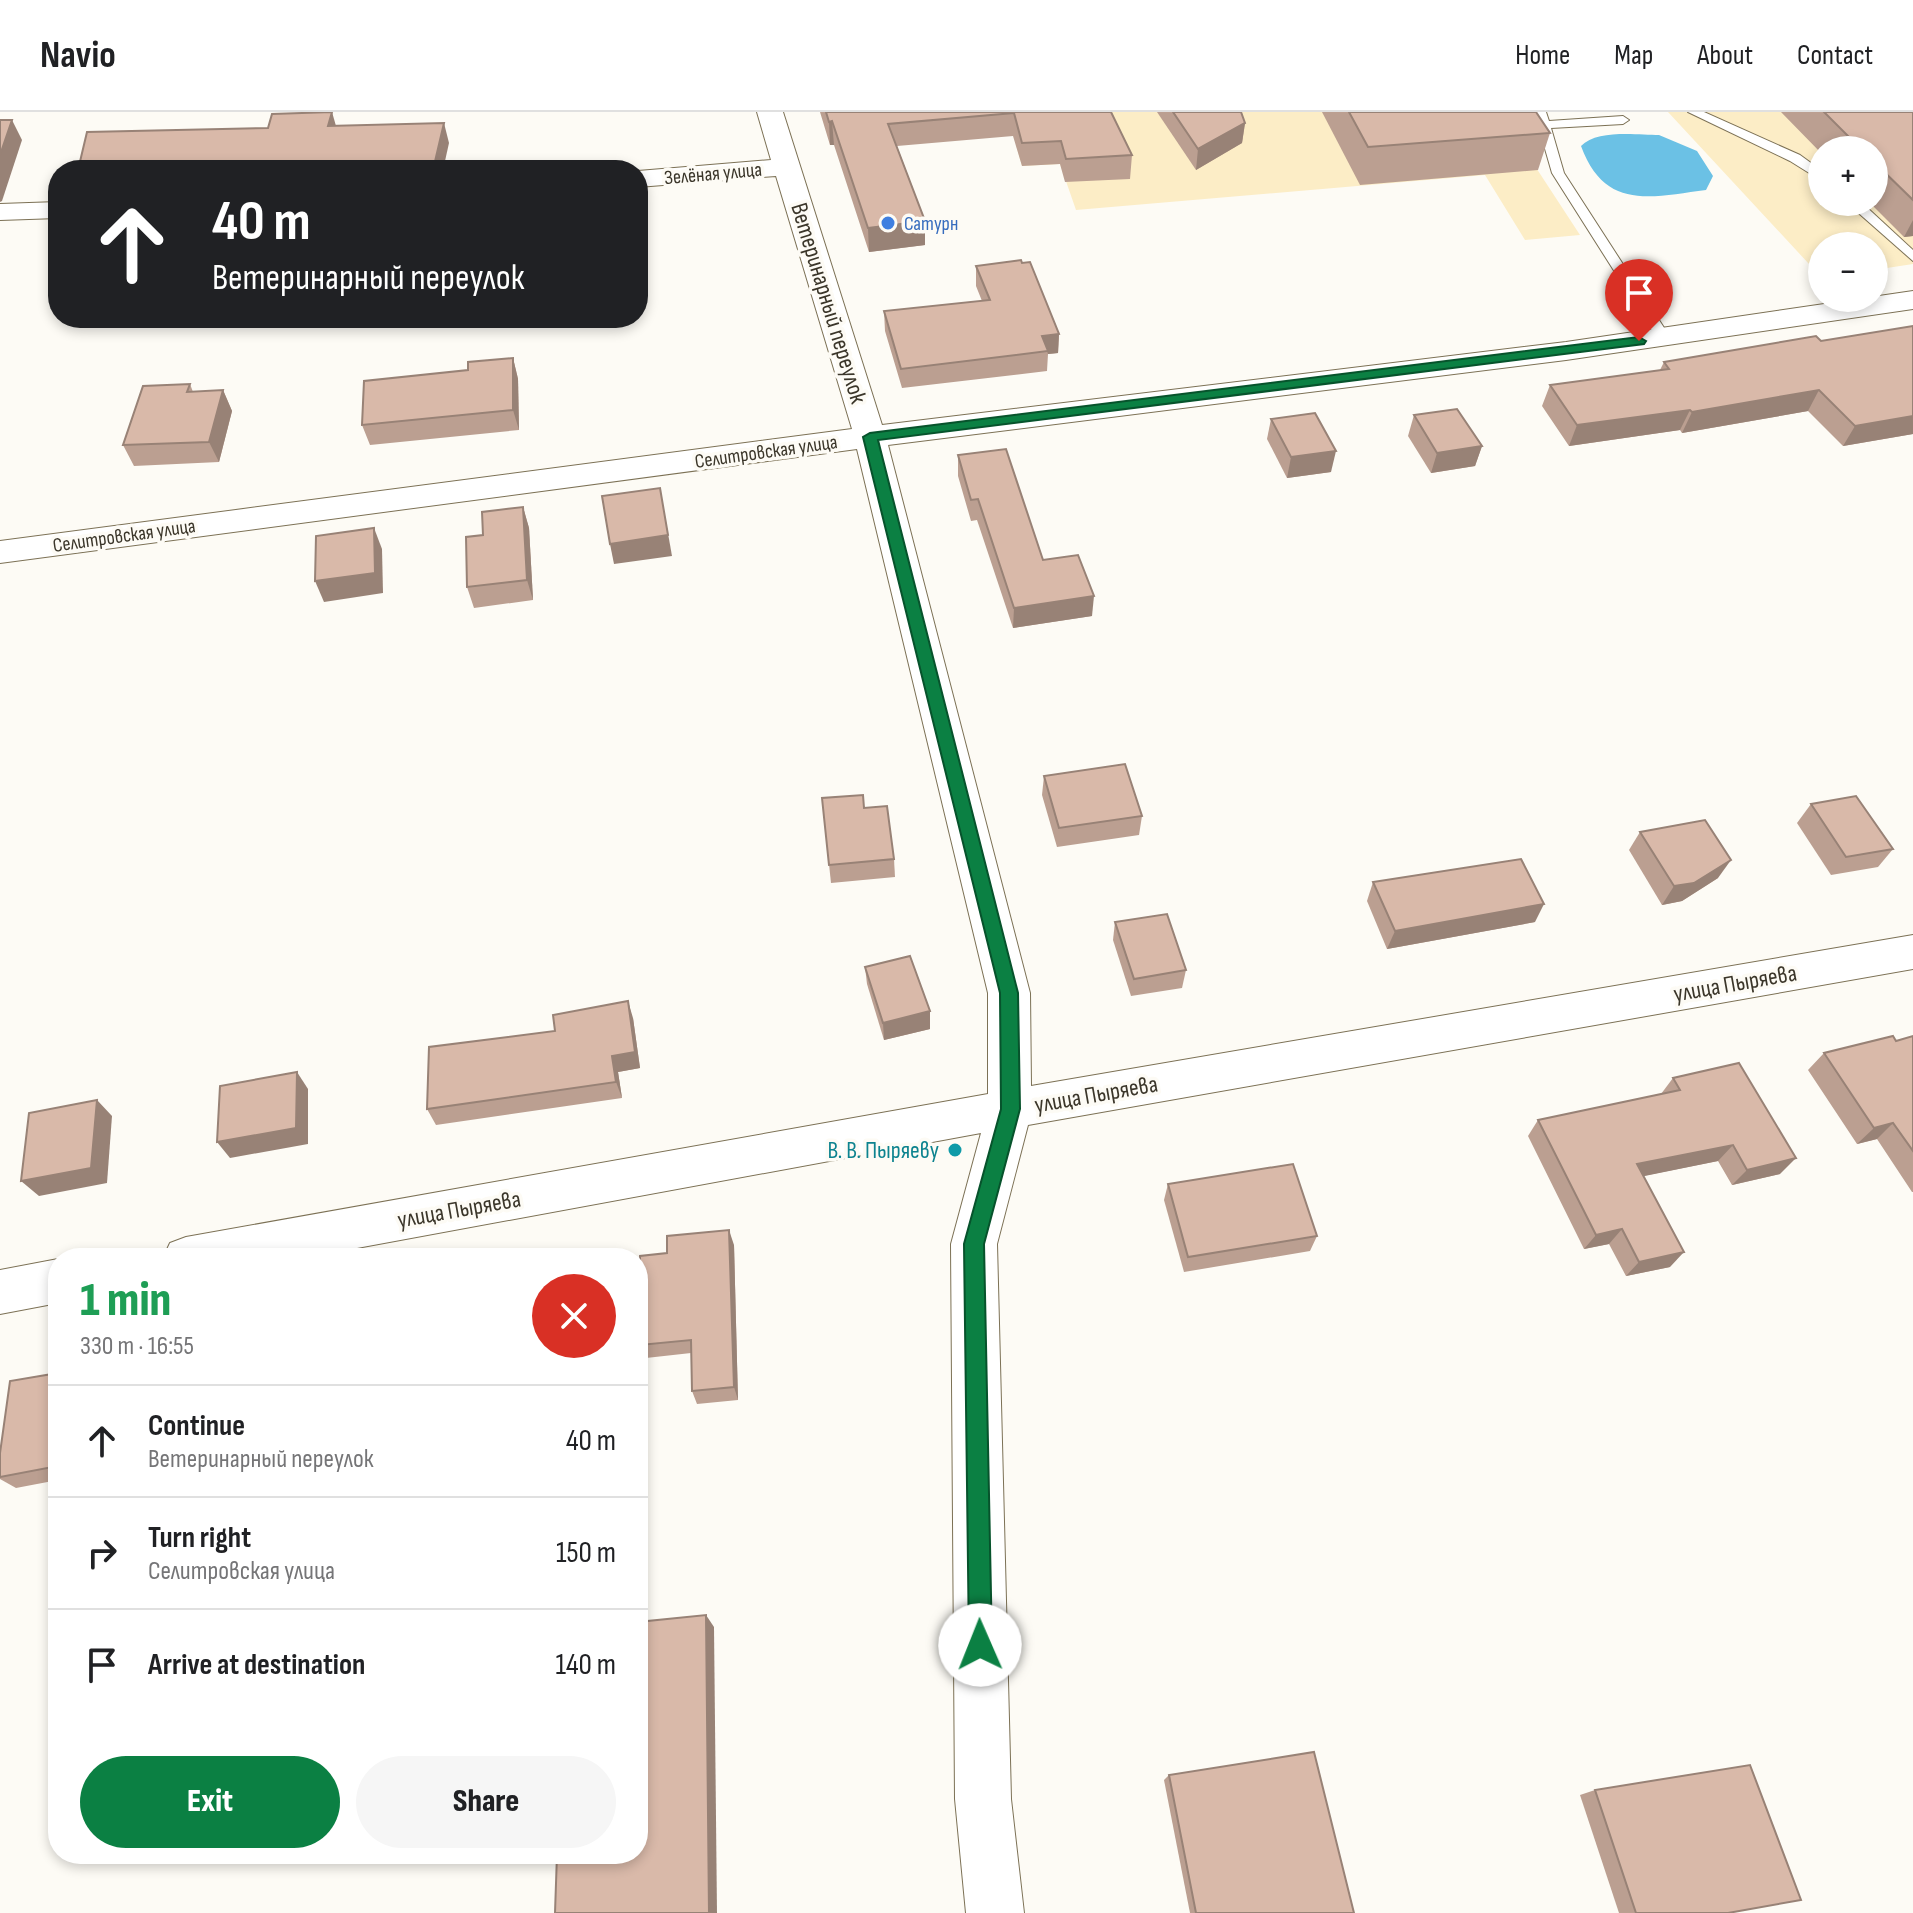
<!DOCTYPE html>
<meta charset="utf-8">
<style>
:root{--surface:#fff;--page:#f6f6f6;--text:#202124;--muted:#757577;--line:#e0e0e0;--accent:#0b8043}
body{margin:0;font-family:"Sofia Sans Condensed",sans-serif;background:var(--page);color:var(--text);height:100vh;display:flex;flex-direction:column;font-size:30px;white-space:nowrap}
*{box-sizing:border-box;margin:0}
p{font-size:26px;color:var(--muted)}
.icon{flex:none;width:44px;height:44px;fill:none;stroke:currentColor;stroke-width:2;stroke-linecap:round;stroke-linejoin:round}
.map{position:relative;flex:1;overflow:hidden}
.drawer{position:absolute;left:48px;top:1136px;width:600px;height:616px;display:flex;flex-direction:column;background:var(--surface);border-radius:32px;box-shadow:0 4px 12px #0003}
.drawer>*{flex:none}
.guide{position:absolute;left:48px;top:48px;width:600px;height:168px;border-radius:32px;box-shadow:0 4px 12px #0003;background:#202124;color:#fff;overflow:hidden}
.fabs{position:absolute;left:1808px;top:24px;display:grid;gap:16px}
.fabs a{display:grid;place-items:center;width:80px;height:80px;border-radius:50%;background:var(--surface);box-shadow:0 4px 12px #0003;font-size:40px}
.pin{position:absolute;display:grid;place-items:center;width:68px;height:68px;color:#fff;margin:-82px -34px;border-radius:50% 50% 50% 0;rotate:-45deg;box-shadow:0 0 8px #0007}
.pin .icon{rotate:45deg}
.me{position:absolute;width:88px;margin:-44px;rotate:359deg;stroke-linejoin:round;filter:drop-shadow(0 0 6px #0008)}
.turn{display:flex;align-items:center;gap:28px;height:168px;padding:0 32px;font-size:36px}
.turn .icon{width:104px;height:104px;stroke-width:2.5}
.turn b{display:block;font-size:56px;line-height:68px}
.round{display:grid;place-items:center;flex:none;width:84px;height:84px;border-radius:42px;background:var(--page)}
.headline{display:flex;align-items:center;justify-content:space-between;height:136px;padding:0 32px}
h1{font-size:48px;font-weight:800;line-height:60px;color:#1e9e55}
.cta{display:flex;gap:16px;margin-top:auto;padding:16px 32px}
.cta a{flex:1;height:92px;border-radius:48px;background:var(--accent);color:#fff;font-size:32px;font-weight:800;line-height:92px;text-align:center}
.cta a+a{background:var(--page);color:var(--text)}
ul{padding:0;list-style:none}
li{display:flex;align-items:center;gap:24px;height:112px;padding:0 32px;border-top:2px solid var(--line)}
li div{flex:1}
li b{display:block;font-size:30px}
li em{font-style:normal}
header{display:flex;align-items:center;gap:48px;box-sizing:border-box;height:112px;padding:0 40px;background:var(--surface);border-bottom:2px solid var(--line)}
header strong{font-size:38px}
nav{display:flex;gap:44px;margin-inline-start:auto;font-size:28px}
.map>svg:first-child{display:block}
.built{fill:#fcedc6;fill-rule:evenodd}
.water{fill:#6bc1e5}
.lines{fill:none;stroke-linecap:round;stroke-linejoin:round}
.service-casing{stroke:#7c7155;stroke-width:2}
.minor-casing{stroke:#7c7155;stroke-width:2}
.service{fill:#fff;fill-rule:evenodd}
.minor{fill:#fff;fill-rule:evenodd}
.wall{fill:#bb9f91}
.shaded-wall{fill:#988276}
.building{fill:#d9b9a9;stroke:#988276;stroke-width:2}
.route{fill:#0b8043;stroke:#07532c;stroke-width:2}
.shop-dot{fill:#3f7fe0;stroke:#fdfbf5;stroke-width:3}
.culture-dot{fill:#0f9aa8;stroke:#fdfbf5;stroke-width:3}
.labels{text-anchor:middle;stroke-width:7;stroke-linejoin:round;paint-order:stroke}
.far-street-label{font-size:20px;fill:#3b362a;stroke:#fdfbf5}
.far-shop-label{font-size:20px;fill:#366cbe;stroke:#fdfbf5;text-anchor:start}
.street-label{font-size:24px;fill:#3b362a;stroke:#fdfbf5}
.culture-label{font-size:24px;fill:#0d838f;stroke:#fdfbf5;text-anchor:end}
</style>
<header>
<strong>Navio</strong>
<nav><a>Home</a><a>Map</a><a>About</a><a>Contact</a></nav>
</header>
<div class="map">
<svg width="1913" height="1801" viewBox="0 0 1913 1801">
<rect width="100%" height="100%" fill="#fdfbf5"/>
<g class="built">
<polygon points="1017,0 1524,0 1505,8 1580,123 1525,128 1485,63 1076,98 1060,52 1022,54 1016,33"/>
<path d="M1668 0H1913V152L1874 158V134H1822V166ZM1822 38H1874V90H1822Z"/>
</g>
<path class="water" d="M1659 23 1697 39 1713 64 1706 78C1651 85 1605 99 1581 34 1597 17 1638 23 1659 23Z"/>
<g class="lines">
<g class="service-casing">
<g id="service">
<polygon points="1534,0 1546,0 1549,9 1623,4 1629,8 1623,12 1551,16 1564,61 1670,225 1668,228 1658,228 1552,61 1539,16 1535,13"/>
<polygon points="1688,0 1704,0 1800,43 1822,59 1822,69 1790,49"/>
<polygon points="1846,90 1861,90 1913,138 1913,149"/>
</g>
</g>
<g class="minor-casing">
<g id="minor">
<polygon points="757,0 783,0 882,313 1566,230 1913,179 1913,197 1566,248 888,333 1030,881 1031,974 1913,823 1913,857 1028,1013 997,1132 1011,1687 1024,1801 966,1801 955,1687 951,1132 981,1021 303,1146 163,1146 170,1131 186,1125 988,982 988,881 857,337 0,451 0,429 852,317 776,64 638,75 638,59 771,48"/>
<polygon points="58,90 58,106 0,108 0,92"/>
<polygon points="58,1147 58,1191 0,1202 0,1158"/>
</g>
</g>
<use href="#service" class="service"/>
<use href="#minor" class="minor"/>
</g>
<g class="wall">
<polygon points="820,0 1111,0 1132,43 1130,67 1065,70 1060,52 1022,54 1013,24 897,34 925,109 925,133 869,140 834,33 830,33"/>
<polygon points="1157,0 1241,0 1245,11 1242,31 1196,58"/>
<polygon points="1322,0 1536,0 1550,21 1538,58 1360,73"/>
<polygon points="1781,0 1913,0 1913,124 1904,125 1869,90 1874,90 1874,38 1822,38 1822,42"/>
<polygon points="976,154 1059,222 1058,241 1048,242 1047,259 902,276 885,219 884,199 982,189 976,174"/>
<polygon points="1913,214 1913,322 1843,334 1808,299 1682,321 1680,318 1569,334 1542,294 1550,273 1660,258 1664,250 1821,229"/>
<polygon points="513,246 518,267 519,318 370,333 362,313 468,258"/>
<polygon points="190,272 193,280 223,278 232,299 219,350 134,354 123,333"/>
<polygon points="1414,303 1482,334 1475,354 1431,361 1408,324"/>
<polygon points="1271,307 1331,360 1287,366 1267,327"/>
<polygon points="958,343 1043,448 1092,504 1013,516 977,408 971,409 958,364"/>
<polygon points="523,395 529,416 533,488 474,496 467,475 483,423"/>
<polygon points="1044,664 1142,704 1139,723 1057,735 1042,683"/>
<polygon points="822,686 864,696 894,747 895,765 831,771"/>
<polygon points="1811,692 1893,737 1878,755 1831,763 1797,711"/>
<polygon points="1640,720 1718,766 1682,789 1662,793 1629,738"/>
<polygon points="1373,770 1535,810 1387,837 1367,789"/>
<polygon points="1115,810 1186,858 1182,876 1131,884 1113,828"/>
<polygon points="865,855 930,917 884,928 867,872"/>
<polygon points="633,906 640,956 618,960 622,986 436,1013 427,997 555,919"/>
<polygon points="1913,924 1913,1080 1912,1080 1877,1027 1857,1032 1808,958 1824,941 1896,929"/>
<polygon points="1673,966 1780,1062 1732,1073 1718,1049 1643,1064 1670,1155 1626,1164 1609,1132 1584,1137 1528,1024 1538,1008 1661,982"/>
<polygon points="1168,1072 1317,1124 1310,1139 1184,1160 1164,1088"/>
<polygon points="734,1133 738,1288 697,1292 692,1279 691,1241 646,1246 640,1233"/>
<polygon points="58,1261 58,1368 16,1376 0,1367 0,1341"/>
<polygon points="1169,1663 1354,1801 1190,1801 1164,1668"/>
<polygon points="1595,1678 1728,1801 1619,1801 1580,1683"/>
</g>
<g class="shaded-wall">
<polygon points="332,0 338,21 328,14"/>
<polygon points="12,8 22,28 2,89 0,90 0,43"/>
<polygon points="832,9 834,33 830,33 829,10"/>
<polygon points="444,11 449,31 443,58 433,58"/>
<polygon points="1245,11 1242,31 1196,58 1198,37"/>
<polygon points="1913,108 1913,124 1904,125"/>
<polygon points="925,109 925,133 869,140 868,116"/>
<polygon points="1059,222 1058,241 1048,242 1042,224"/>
<polygon points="513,246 518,267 519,318 513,298"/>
<polygon points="223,278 232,299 219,350 209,330"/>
<polygon points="1819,278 1808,299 1682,321 1692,300"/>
<polygon points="1690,298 1680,318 1569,334 1577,313"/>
<polygon points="1913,304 1913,322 1843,334 1855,314"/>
<polygon points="1482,334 1475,354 1431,361 1437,341"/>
<polygon points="1336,339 1331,360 1287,366 1291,345"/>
<polygon points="660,376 672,444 614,452 610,432"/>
<polygon points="523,395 529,416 533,488 527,468"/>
<polygon points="374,416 382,437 383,481 324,490 315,469"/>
<polygon points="1094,484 1092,504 1013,516 1014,496"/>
<polygon points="1731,748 1718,766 1682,789 1662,793 1674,774"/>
<polygon points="1544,792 1535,810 1387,837 1395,819"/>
<polygon points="628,889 633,906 640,956 618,960 622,986 616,970 612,944"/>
<polygon points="930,899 930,917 884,928 883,911"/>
<polygon points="297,960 308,977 308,1032 230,1046 217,1030"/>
<polygon points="97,988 112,1004 107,1071 39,1084 21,1069"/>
<polygon points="1893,1011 1877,1027 1857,1032 1874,1016"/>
<polygon points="1733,1033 1718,1049 1625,1068 1637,1052"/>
<polygon points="1796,1046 1780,1062 1732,1073 1747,1058"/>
<polygon points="1622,1117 1609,1132 1584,1137 1596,1123"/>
<polygon points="729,1118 734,1133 738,1288 734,1275"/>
<polygon points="1684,1140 1670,1155 1626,1164 1639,1150"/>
<polygon points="706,1503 714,1515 717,1801 709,1801"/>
</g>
<g class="building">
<polygon points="332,0 328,14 444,11 433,58 78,58 87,20 268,16 272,2"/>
<polygon points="826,0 1111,0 1132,43 1066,47 1061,29 1022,31 1014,1 888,12 925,109 868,116 832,9 829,10"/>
<polygon points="1173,0 1241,0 1245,11 1198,37"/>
<polygon points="1349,0 1536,0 1550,21 1368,35"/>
<polygon points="1824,0 1913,0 1913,88 1874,50 1874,38 1862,38"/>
<polygon points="0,8 12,8 0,43"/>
<polygon points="1021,148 1022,151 1030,150 1059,222 1042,224 1048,239 901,257 884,199 990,188 976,154"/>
<polygon points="1913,214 1913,304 1855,314 1819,278 1692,300 1690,298 1577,313 1550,273 1669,257 1664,250 1816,224 1821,229"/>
<polygon points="513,246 513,298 362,313 364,269 468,258 468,250"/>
<polygon points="190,272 187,280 223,278 209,330 123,333 143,274"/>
<polygon points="1457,297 1482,334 1437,341 1414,303"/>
<polygon points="1315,301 1336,339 1291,345 1271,307"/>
<polygon points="1006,337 1043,448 1078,443 1094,484 1014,496 978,387 971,388 958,343"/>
<polygon points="660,376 668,423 610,432 602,384"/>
<polygon points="523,395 527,468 467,475 466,425 483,423 482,400"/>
<polygon points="374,416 375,461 315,469 316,424"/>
<polygon points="1125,652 1142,704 1059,716 1044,664"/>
<polygon points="863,683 864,696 887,694 894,747 829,753 822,686"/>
<polygon points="1856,684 1893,737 1846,745 1811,692"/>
<polygon points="1705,708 1731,748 1694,771 1674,774 1640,720"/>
<polygon points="1521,747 1544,792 1395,819 1373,770"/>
<polygon points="1167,802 1186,858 1134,867 1115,810"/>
<polygon points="910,844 930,899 883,911 865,855"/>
<polygon points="628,889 635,940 612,944 616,970 427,997 429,935 555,919 553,903"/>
<polygon points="1893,924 1896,929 1913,924 1913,1039 1893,1011 1874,1016 1824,941"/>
<polygon points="1739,951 1796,1046 1747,1058 1733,1033 1637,1052 1684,1140 1639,1150 1622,1117 1596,1123 1538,1008 1680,978 1673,966"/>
<polygon points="297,960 296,1016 217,1030 220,974"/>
<polygon points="97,988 91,1056 21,1069 29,1001"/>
<polygon points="1293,1052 1317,1124 1188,1145 1168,1072"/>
<polygon points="729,1118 734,1275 692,1279 691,1228 640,1233 640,1144 667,1141 667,1124"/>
<polygon points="58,1261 58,1354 0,1365 0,1341 10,1269"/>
<polygon points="706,1503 709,1801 555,1801 557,1742 638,1742 638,1510"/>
<polygon points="1314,1640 1354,1801 1196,1801 1169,1663"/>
<polygon points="1750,1653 1801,1788 1728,1801 1636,1801 1595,1678"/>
</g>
<polygon class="route" points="1639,225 1646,229 1644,232 878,328 1018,881 1020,997 984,1132 992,1533 989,1541 980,1545 972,1541 969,1533 964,1132 1001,997 1000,881 863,325 870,321"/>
<circle class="shop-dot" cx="888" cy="111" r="8"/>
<circle class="culture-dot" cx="955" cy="1038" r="8"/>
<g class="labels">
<g class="far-street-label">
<text transform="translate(713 61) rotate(-5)" y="7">Зелёная улица</text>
<text transform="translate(766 339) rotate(-8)" y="7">Селитровская улица</text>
<text transform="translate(124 423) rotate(-8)" y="7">Селитровская улица</text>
</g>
<g class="far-shop-label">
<text x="904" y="118">Сатурн</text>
</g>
<g class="street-label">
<text transform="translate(829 191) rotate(73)" y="8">Ветеринарный переулок</text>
<text transform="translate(1735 871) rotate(-10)" y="8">улица Пыряева</text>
<text transform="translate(1096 982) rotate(-10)" y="8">улица Пыряева</text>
<text transform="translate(459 1097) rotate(-10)" y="8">улица Пыряева</text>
</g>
<g class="culture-label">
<text x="939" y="1046">В. В. Пыряеву</text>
</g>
</g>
</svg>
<div class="fabs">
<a>+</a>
<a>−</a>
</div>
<div class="pin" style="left:1639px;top:229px;background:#d93025"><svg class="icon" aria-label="arrive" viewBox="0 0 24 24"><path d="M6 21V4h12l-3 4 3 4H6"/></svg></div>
<svg class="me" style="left:980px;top:1533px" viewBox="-20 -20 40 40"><circle r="19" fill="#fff"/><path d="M0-13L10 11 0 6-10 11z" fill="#0b8043"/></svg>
<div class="guide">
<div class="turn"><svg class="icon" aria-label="ahead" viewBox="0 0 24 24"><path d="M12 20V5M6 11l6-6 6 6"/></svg><div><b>40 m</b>Ветеринарный переулок</div></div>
</div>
<section class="drawer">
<div class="headline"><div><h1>1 min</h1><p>330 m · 16:55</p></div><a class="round" style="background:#d93025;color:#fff"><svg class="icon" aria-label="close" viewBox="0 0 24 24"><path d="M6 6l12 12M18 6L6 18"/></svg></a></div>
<ul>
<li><svg class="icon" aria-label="ahead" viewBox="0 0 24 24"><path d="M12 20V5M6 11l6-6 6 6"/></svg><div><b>Continue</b><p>Ветеринарный переулок</p></div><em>40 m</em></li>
<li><svg class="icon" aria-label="right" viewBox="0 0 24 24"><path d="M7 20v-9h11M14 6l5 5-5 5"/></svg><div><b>Turn right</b><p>Селитровская улица</p></div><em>150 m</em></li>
<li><svg class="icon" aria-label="arrive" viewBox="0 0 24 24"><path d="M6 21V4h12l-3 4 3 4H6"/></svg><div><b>Arrive at destination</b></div><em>140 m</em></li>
</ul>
<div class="cta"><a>Exit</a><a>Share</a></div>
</section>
</div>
